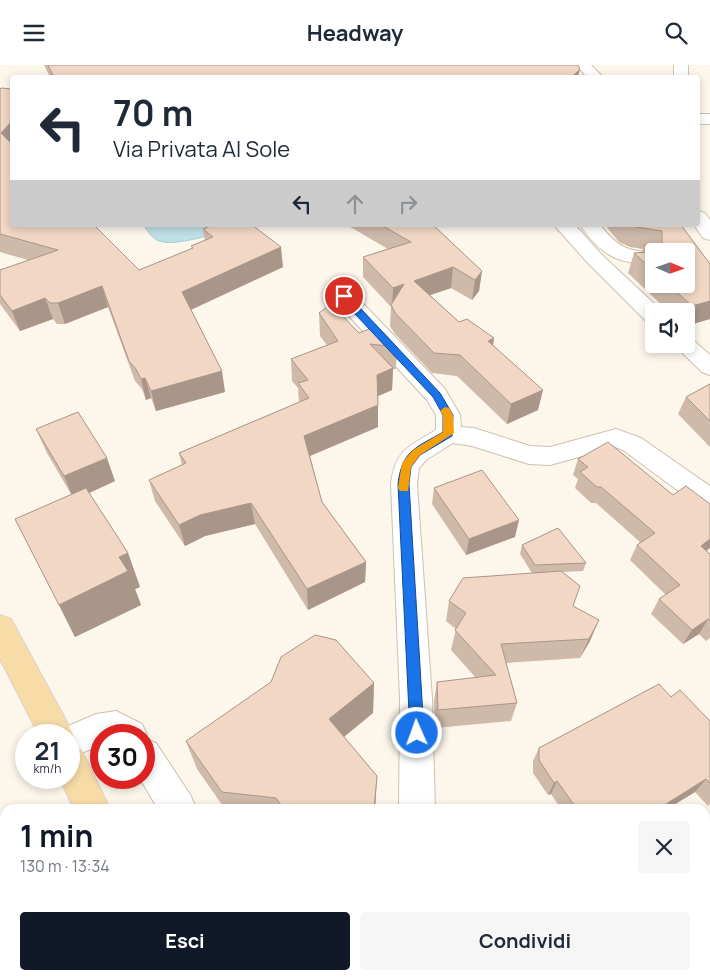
<!DOCTYPE html>
<html lang="it">
<meta charset="utf-8">
<style>
:root{--surface:#fff;--page:#f6f6f7;--text:#1f2937;--muted:#747a83;--accent:#111827}
body{margin:0;font-family:Manrope,sans-serif;background:var(--page);color:var(--text);height:100vh;display:flex;flex-direction:column;font-size:19px;white-space:nowrap}
*{box-sizing:border-box;margin:0}
p{font-size:16px;color:var(--muted)}
.icon{flex:none;width:28px;height:28px;fill:none;stroke:currentColor;stroke-width:2;stroke-linecap:round;stroke-linejoin:round}
.map{position:relative;flex:1;overflow:hidden}
.panel{position:absolute;left:0px;top:739px;width:710px;height:176px;display:flex;flex-direction:column;background:var(--surface);border-radius:15px 15px 0 0;box-shadow:0 2px 8px #0003}
.panel>*{flex:none}
.banner{position:absolute;left:10px;top:10px;width:690px;height:152px;border-radius:5px;box-shadow:0 2px 8px #0003;background:#fff;color:var(--text);overflow:hidden}
.needle{width:32px;rotate:92deg}
.tools{position:absolute;left:645px;top:178px;display:grid;gap:10px}
.tools a{display:grid;place-items:center;width:50px;height:50px;border-radius:5px;background:var(--surface);box-shadow:0 2px 8px #0003;font-size:25px}
.speed{position:absolute;left:15px;top:659px;display:flex;gap:10px;font-size:25px;font-weight:700;text-align:center}
.speed>*{display:grid;place-content:center;width:65px;height:65px;border-radius:50%;background:var(--surface);box-shadow:0 2px 8px #0003;line-height:1}
.speed small{font-size:12px;font-weight:400}
.speed .limit{border:8px solid #d22;background:#fff;color:#111}
.pin{position:absolute;display:grid;place-items:center;width:42px;height:42px;color:#fff;margin:-21px;border:2px solid #fff;border-radius:50%;box-shadow:0 1px 5px #0007}
.me{position:absolute;width:55px;margin:-28px;rotate:358deg;stroke-linejoin:round;filter:drop-shadow(0 0 4px #0008)}
.turn{display:flex;align-items:center;gap:18px;height:105px;padding:0 20px;font-size:22px}
.turn .icon{width:65px;height:65px;stroke-width:2.5}
.turn b{display:block;font-size:35px;line-height:42px}
.lanes{display:flex;align-items:center;height:48px;padding:0 20px;background:#0003;justify-content:center;gap:25px;direction:ltr}
.lanes .off{opacity:.35}
.round{display:grid;place-items:center;flex:none;width:52px;height:52px;border-radius:5px;background:var(--page)}
.head{display:flex;align-items:center;justify-content:space-between;height:85px;padding:0 20px}
h1{font-size:30px;font-weight:700;line-height:38px;color:var(--accent)}
.cta{display:flex;gap:10px;margin-top:auto;padding:10px 20px}
.cta a{flex:1;height:58px;border-radius:5px;background:var(--accent);color:#fff;font-size:20px;font-weight:700;line-height:58px;text-align:center}
.cta a+a{background:var(--page);color:var(--text)}
header{display:flex;justify-content:space-between;align-items:center;height:65px;padding:0 20px;background:var(--surface);font-size:22px;font-weight:700}
.map>svg:first-child{display:block}
.green{fill:#d6eac9}
.water{fill:#c0dfe6;stroke:#a6cfd8}
.lines{fill:none;stroke-linecap:round;stroke-linejoin:round}
.minor-casing{stroke:#cfbfb0;stroke-width:2}
.secondary-casing{stroke:#d4c1b0;stroke-width:2}
.primary-casing{stroke:#d9d2cd;stroke-width:2}
.minor{fill:#fff;fill-rule:evenodd}
.secondary{fill:#fff;fill-rule:evenodd}
.primary{fill:#f8dca7;fill-rule:evenodd}
.wall{fill:#cfb9a9;fill-rule:evenodd}
.shaded-wall{fill:#a99689}
.building{fill:#f1d7c4;stroke:#a99689}
.route{fill:#1a73e8;stroke:#114b97}
.slow{fill:#f59e0b}
</style>
<header><svg class="icon" aria-label="menu" viewBox="0 0 24 24"><path d="M4 6h16M4 12h16M4 18h16"/></svg>Headway<svg class="icon" aria-label="search" viewBox="0 0 24 24"><circle cx="10" cy="10" r="6"/><path d="M15 15l6 6"/></svg></header>
<div class="map">
<svg width="710" height="914" viewBox="0 0 710 914">
<rect width="100%" height="100%" fill="#fcf6eb"/>
<polygon class="green" points="0,802 5,814 5,910 47,910 48,914 0,914"/>
<path class="water" d="M146 160H211L213 161 211 170C198 173 171 181 159 176 153 174 148 167 145 162Z"/>
<g class="lines">
<g class="minor-casing">
<g id="minor">
<polygon points="576,0 591,0 603,12 587,12"/>
<rect x="698" y="49" width="12" height="10"/>
<polygon points="554,160 575,160 601,189 662,246 654,246 654,258 646,256 587,197"/>
<path d="M580 160H600C617 181 626 187 654 187V199C617 199 601 190 580 160Z"/>
<path d="M343 225 351 226 445 324 460 350 461 362 474 363 530 381 550 382 616 364 641 373 710 421V445L700 442 623 385 615 382 550 400 529 399 472 381 453 378 426 395 419 403 417 419 432 634 435 744H399L400 634 391 419C395 385 409 381 436 365V350L427 335 335 236 332 231 335 226Z"/>
<polygon points="686,272 692,274 710,290 710,310 702,307 673,279 686,279"/>
<polygon points="116,646 142,659 147,670 145,674 156,678 191,731 196,744 158,744 139,712 144,712 144,670 101,670 101,680 69,693 69,670 55,670 57,666 96,649"/>
</g>
</g>
<g class="secondary-casing">
<g id="secondary">
<rect x="674" y="0" width="14" height="12"/>
<polygon points="698,146 705,148 710,155 710,175 703,173 694,160 698,160"/>
</g>
</g>
<g class="primary-casing">
<g id="primary">
<polygon points="0,550 11,554 68,659 73,670 69,679 69,670 39,670 0,594"/>
<polygon points="69,680 81,684 110,744 74,744 59,712 69,712"/>
<polygon points="154,910 194,910 196,914 156,914"/>
</g>
</g>
<use href="#minor" class="minor"/>
<use href="#secondary" class="secondary"/>
<use href="#primary" class="primary"/>
</g>
<g class="wall">
<polygon points="44,0 578,0 578,12 50,12"/>
<polygon points="0,24 12,160 55,161 139,205 192,184 191,181 205,176 203,164 283,202 191,245 225,327 156,346 151,333 146,335 142,324 135,316 108,242 65,259 57,259 53,254 20,266 0,239 0,205 28,195 0,187"/>
<polygon points="347,160 433,160 482,206 479,226 472,235 451,223 430,230 459,257 494,273 493,280 538,345 507,359 457,311 432,308 395,269 390,261 391,242 363,212 363,192 388,184"/>
<path d="M605 160H681L710 199V254L686 261V246H668L628 208 634 188 642 187 643 184 630 182 619 177ZM654 186 686 219H654Z"/>
<polygon points="319,248 359,268 397,282 396,304 393,304 392,325 378,331 378,362 310,391 322,437 366,497 365,517 308,545 255,459 205,471 185,481 155,436 149,415 182,400 179,388 299,337 298,323 292,316 291,294 327,280 320,271"/>
<polygon points="710,319 710,382 678,349 686,332"/>
<polygon points="36,364 115,416 89,428 128,488 140,522 135,524 141,540 75,572 59,540 71,429 47,388"/>
<polygon points="578,394 710,489 710,573 706,576 699,569 683,579 651,549 659,534 666,530 630,495 637,480 640,477 596,438 591,438 575,423 578,414 573,410"/>
<polygon points="434,423 515,472 466,490 432,439"/>
<polygon points="522,480 586,498 583,506 562,507 573,541 590,576 580,593 506,598 517,638 511,656 435,663 434,636 437,617 476,613 451,585 456,564 446,556 449,536 532,508 520,489"/>
<polygon points="374,618 373,648 344,672 377,711 375,744 225,744 197,704 186,676"/>
<polygon points="671,632 710,656 710,739 708,741 695,727 667,744 561,744 551,729 548,730 533,708 533,696 539,683"/>
<polygon points="671,910 705,910 710,914 674,914"/>
</g>
<g class="shaded-wall">
<polygon points="580,4 578,12 573,12 574,10"/>
<polygon points="12,56 12,81 1,68"/>
<polygon points="281,182 283,202 186,247 182,227"/>
<polygon points="453,202 451,223 413,236 414,216"/>
<polygon points="482,206 479,226 472,235 475,215"/>
<polygon points="404,219 403,240 392,244 393,223"/>
<polygon points="102,221 108,242 65,259 58,238"/>
<polygon points="45,233 53,254 20,266 12,246"/>
<polygon points="710,236 710,254 686,261 686,256 692,241"/>
<polygon points="494,273 491,293 488,276"/>
<polygon points="393,303 392,325 376,332 377,310"/>
<polygon points="222,306 225,327 156,346 151,326"/>
<polygon points="145,313 151,333 146,335 141,314"/>
<polygon points="543,325 538,345 507,359 511,339"/>
<polygon points="378,340 378,362 305,393 304,371"/>
<polygon points="107,393 115,416 74,435 64,411"/>
<polygon points="251,438 255,459 205,471 185,481 179,460 200,450"/>
<polygon points="519,455 515,472 466,490 469,474"/>
<polygon points="710,474 710,483 693,497 701,481"/>
<polygon points="128,488 140,522 135,524 141,540 75,572 59,540 119,492"/>
<polygon points="366,497 365,517 308,545 307,524"/>
<polygon points="708,554 699,569 683,579 692,565"/>
<polygon points="599,555 590,576 580,593 589,574"/>
<polygon points="374,618 373,648 330,683 329,654"/>
<polygon points="377,711 375,744 374,744"/>
<polygon points="706,714 695,727 667,744 658,744"/>
<polygon points="557,716 551,729 548,730 554,718"/>
</g>
<g class="building">
<polygon points="48,0 578,0 580,4 574,10 575,12 54,12"/>
<polygon points="1,23 12,24 12,56 1,68 12,79 12,160 54,160 55,161 58,160 94,160 139,205 193,183 191,181 213,172 203,164 213,160 252,160 281,182 182,227 222,306 151,326 145,313 141,314 136,304 129,296 102,221 58,238 50,238 45,233 12,246 0,230 0,205 58,185 0,169 0,24"/>
<polygon points="381,160 433,160 482,206 475,215 453,202 414,216 459,257 467,254 494,273 488,276 543,325 511,339 460,290 434,288 396,249 391,240 404,219 393,223 363,192 411,177"/>
<polygon points="631,160 681,160 710,199 710,236 692,241 668,219 686,219 686,186 654,186 654,206 634,188 650,187 644,180 662,180 662,166 636,162"/>
<polygon points="331,239 359,268 377,261 397,282 370,279 393,303 377,310 378,340 304,371 322,437 366,497 307,524 251,438 200,450 179,460 149,415 186,398 179,388 309,333 298,318 308,315 291,294 338,276 319,248"/>
<polygon points="710,319 710,356 686,332"/>
<polygon points="78,347 107,393 64,411 36,364"/>
<polygon points="608,377 673,430 686,421 710,439 710,474 701,481 710,489 710,556 708,554 692,565 659,534 680,520 637,480 655,468 601,422 597,422 580,407 588,402 578,394"/>
<polygon points="482,405 519,455 469,474 434,423"/>
<polygon points="86,423 128,488 119,492 128,506 59,540 15,454"/>
<polygon points="558,463 586,498 535,500 522,480"/>
<polygon points="561,506 580,521 573,541 599,555 589,574 501,579 517,638 438,645 437,617 496,610 455,565 466,548 449,536 463,513"/>
<polygon points="315,570 336,575 374,618 329,654 377,711 374,744 284,744 276,733 222,727 186,676 271,617 281,592"/>
<polygon points="659,619 671,632 680,625 710,656 710,718 706,714 658,744 577,744 557,716 554,718 539,695 539,683"/>
<polygon points="705,885 710,891 710,914 693,914 689,910 705,910"/>
<polygon points="306,910 467,910 469,914 301,914"/>
</g>
<path class="route" d="M344 228 347 229 440 328 453 350 452 371 420 390 411 402 409 419 424 668 422 672 417 674 412 672 410 668 398 419C402 385 416 383 443 367V350L433 332 340 233 339 231Z"/>
<polygon class="slow" points="445,342 449,343 453,350 454,368 420,390 411,402 408,426 400,426 398,423 402,398 413,385 443,367 443,350 440,346"/>
</svg>
<div class="tools">
<a><svg class="needle" viewBox="-14 -14 28 28"><path d="M0-13l5 13h-10z" fill="#e53935"/><path d="M0 13l5-13h-10z" fill="#747a83"/></svg></a>
<a><svg class="icon" aria-label="sound" viewBox="0 0 24 24"><path d="M4 9h4l5-4v14l-5-4H4zM17 9q2 3 0 6"/></svg></a>
</div>
<div class="speed"><div>21<small>km/h</small></div><div class="limit">30</div></div>
<div class="pin" style="left:344px;top:231px;background:#d93025"><svg class="icon" aria-label="arrive" viewBox="0 0 24 24"><path d="M6 21V4h12l-3 4 3 4H6"/></svg></div>
<svg class="me" style="left:417px;top:668px" viewBox="-20 -20 40 40"><circle r="17" fill="#1a73e8" stroke="#fff" stroke-width="3"/><path d="M0-11L8 9 0 5-8 9z" fill="#fff"/></svg>
<div class="banner">
<div class="turn"><svg class="icon" aria-label="left" viewBox="0 0 24 24"><path d="M17 20v-9H6M10 6l-5 5 5 5"/></svg><div><b>70 m</b>Via Privata Al Sole</div></div>
<div class="lanes"><svg class="icon" aria-label="left" viewBox="0 0 24 24"><path d="M17 20v-9H6M10 6l-5 5 5 5"/></svg><svg class="icon off" aria-label="ahead" viewBox="0 0 24 24"><path d="M12 20V5M6 11l6-6 6 6"/></svg><svg class="icon off" aria-label="right" viewBox="0 0 24 24"><path d="M7 20v-9h11M14 6l5 5-5 5"/></svg></div>
</div>
<section class="panel">
<div class="head"><div><h1>1 min</h1><p>130 m · 13:34</p></div><a class="round"><svg class="icon" aria-label="close" viewBox="0 0 24 24"><path d="M6 6l12 12M18 6L6 18"/></svg></a></div>
<div class="cta"><a>Esci</a><a>Condividi</a></div>
</section>
</div>
